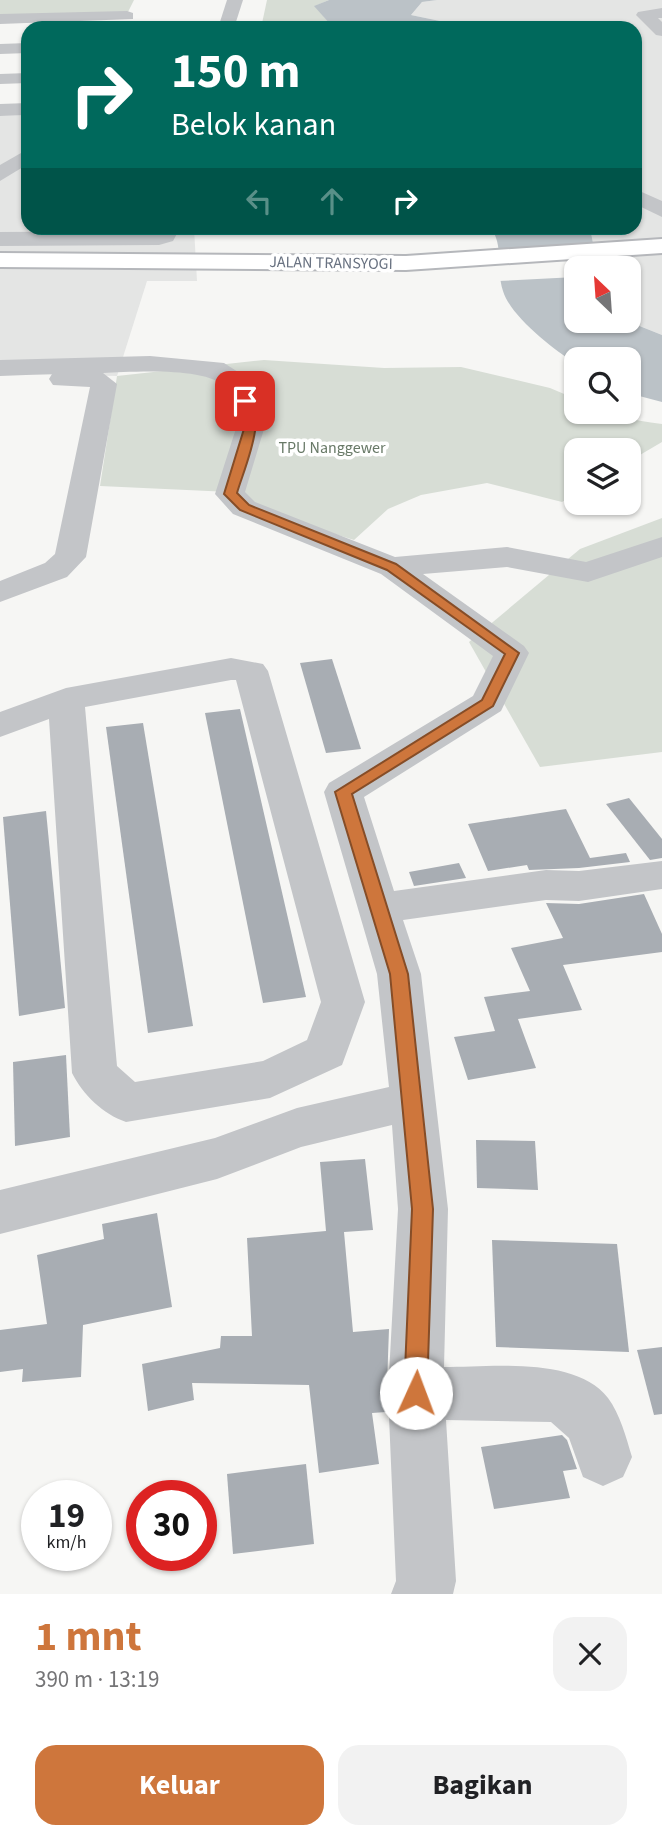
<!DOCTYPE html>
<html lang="id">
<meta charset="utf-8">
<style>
:root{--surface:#fff;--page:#f2f2f2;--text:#202124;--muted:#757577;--accent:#ce763c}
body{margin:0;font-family:"Source Sans 3",sans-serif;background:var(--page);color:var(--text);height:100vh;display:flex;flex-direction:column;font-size:26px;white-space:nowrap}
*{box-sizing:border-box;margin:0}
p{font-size:23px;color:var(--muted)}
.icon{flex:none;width:38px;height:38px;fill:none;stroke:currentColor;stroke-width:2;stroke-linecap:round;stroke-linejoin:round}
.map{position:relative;height:1594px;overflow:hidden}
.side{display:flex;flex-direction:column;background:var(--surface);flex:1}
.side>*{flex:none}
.banner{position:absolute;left:21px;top:21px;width:621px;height:214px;border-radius:21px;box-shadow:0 2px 5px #0004;background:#00695c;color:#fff;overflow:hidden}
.needle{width:46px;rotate:335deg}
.fabs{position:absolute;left:564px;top:256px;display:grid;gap:14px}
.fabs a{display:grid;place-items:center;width:77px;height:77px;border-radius:14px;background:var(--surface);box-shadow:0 2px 5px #0004;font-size:35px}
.speed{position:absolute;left:21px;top:1480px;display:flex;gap:14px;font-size:35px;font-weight:700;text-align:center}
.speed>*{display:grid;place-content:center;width:91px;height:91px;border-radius:50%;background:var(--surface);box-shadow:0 2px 5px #0004;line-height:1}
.speed small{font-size:18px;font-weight:400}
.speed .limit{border:10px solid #d22;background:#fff;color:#111}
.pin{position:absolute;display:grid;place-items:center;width:60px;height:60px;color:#fff;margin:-30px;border-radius:14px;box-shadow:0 4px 10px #0006}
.me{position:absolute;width:77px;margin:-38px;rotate:2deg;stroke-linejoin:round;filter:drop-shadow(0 0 5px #0008)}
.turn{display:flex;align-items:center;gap:24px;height:147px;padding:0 35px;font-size:32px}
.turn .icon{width:91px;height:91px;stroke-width:2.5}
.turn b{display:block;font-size:49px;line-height:60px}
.lanes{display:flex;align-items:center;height:66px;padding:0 35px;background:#0003;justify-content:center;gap:35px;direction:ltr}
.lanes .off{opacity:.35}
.round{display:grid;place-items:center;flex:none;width:74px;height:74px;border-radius:21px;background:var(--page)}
.head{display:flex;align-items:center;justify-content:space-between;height:119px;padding:0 35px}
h1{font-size:42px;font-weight:700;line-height:52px;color:var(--accent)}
.action{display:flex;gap:14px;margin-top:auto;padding:14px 35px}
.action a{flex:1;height:80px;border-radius:21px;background:var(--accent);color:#fff;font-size:28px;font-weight:700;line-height:80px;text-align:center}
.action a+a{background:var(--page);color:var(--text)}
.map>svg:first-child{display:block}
.built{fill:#e4e5e4}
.green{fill:#d7ddd5}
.water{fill:#bbc2c7}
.pier{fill:#f6f6f4}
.building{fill:#a8adb3}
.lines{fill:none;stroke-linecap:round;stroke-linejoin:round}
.highway-casing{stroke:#b5b7bb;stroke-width:4}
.minor{fill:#c3c5c8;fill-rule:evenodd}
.highway{fill:#fff;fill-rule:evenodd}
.route{fill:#ce763c;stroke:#864d27;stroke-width:2}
.labels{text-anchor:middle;stroke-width:7;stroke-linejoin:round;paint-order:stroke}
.far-street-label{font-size:16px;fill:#697281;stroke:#fff}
.far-park-label{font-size:16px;fill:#687967;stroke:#fff}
</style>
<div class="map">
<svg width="662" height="1594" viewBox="0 0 662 1594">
<rect width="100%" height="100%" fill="#f6f6f4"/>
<g class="built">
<polygon points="437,0 662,0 662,335 632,323 628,318 628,268 598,268 590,228 635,228 635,28 474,28 411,15 422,2"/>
<polygon points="28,115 28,228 194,228 197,281 147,281 117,376 0,374 0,116"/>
</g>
<g class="green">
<polygon points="0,0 134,0 128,12 0,18"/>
<polygon points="267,0 329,0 315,6 330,24 342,28 261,28"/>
<path d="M264 360 384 368 461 367 550 388 576 399V411C605 411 632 421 662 424V442L628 462V450H576V494L562 502 487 483 421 495 388 509 354 540 271 514 230 492 100 486 117 376Z"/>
<polygon points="662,518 662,752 540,767 469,642 580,549"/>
</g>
<g class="water">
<polygon points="329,0 437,0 422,2 411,15 474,28 342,28 330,24 314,6"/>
<path d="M491 228H590L598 268H576V320L628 318 632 323 662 335V402L628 393V359H576V364C553 349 511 317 503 291 496 270 504 246 491 228Z"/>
</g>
<polygon class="pier" points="600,258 602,268 576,268 576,277 498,281 497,264"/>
<g class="building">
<polygon points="332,659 361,749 326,753 300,663"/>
<polygon points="240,709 306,997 263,1003 205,713"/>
<polygon points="143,723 193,1026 148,1033 106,727"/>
<polygon points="629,798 662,839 662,858 650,860 606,804"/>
<polygon points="566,809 590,858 626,853 630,862 579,868 529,870 527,865 488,871 468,824"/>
<polygon points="46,811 65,1008 19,1016 3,817"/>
<polygon points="459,863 466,878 414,886 409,872"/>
<polygon points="644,894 662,934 662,952 563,965 582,1010 518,1019 536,1068 468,1080 454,1037 495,1031 484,997 530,991 511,948 563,938 546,903 579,904"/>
<polygon points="66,1055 70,1137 15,1146 13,1062"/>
<polygon points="476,1140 535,1141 538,1190 477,1188"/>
<polygon points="365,1159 373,1230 344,1232 353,1332 389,1329 386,1412 372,1413 379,1464 319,1473 309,1385 192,1383 194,1400 148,1411 142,1364 220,1348 221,1336 252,1336 247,1238 326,1231 320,1162"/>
<polygon points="157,1213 172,1307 83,1325 81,1377 22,1382 23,1369 0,1372 0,1330 47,1324 37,1255 104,1239 102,1224"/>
<polygon points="492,1240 617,1244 629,1352 496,1347"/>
<polygon points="662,1347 662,1414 654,1415 637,1350"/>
<polygon points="562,1435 567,1440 577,1469 563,1471 570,1498 494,1509 481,1447"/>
<polygon points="306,1464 314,1544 233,1554 227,1474"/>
</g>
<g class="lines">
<g class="highway-casing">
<polygon id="highway" points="662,239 662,253 406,270 0,267 0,253 406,256"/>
</g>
<g class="minor">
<polygon points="227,0 243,0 234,28 218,28"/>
<polygon points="662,8 662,18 658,18 662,22 662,36 656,35 636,15 638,12"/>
<polygon points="127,11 133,13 133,19 0,24 0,14"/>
<polygon points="28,43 28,53 0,54 0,44"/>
<polygon points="28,73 28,83 0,84 0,74"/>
<polygon points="28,103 28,115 0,116 0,104"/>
<polygon points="28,149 28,164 0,181 0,165"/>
<polygon points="635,189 662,201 662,217 635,204"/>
<polygon points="158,228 180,228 173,241 159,245 0,246 0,232 156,231"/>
<path d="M150 356 224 363 246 377 267 419 245 492 255 502 395 557 507 547 586 562 662 537V557L588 582 507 567 423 574 524 646 529 653 501 711 364 797 394 891 546 870 579 871 662 861V889L579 901 546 900 403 920 421 974 448 1209 444 1367C491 1367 576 1356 608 1398 620 1414 626 1437 632 1457L623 1477 603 1486 583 1477 569 1438 551 1422 446 1420 456 1581 453 1594H391L396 1581 388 1393 398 1209 392 1125 301 1147 217 1179 0 1234V1190L215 1138 297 1108 389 1087 377 974 324 792 329 783 473 696 493 656 381 574 233 514 215 494 239 419C235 410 232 397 226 388 209 366 130 372 103 373L117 384 86 557 67 577 0 602V581L45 563 55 554 90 387 53 385 49 379 52 374 0 376V360Z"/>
<path d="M231 658 263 664 268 671 365 1002 342 1065 270 1098 126 1122C103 1114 83 1095 72 1073L49 719 0 737V712L66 688ZM231 680H236L321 1002 307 1040 263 1061 135 1082 117 1066 85 707Z"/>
</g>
<use href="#highway" class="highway"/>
</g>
<path class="route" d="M245 397C271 410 243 471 237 493L249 505 396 564 519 653 493 706 352 794 408 974 433 1209 427 1393 424 1401 416 1404 408 1401 404 1393 412 1209 390 974 335 792 482 700 505 654 387 570 240 510 224 494 247 419 240 401Z"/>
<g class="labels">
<g class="far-street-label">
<text transform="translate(331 262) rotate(1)" y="6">JALAN TRANSYOGI</text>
</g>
<g class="far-park-label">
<text x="332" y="453">TPU Nanggewer</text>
</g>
</g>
</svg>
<div class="fabs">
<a><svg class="needle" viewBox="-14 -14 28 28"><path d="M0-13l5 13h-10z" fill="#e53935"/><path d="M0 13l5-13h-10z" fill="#757577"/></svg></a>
<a><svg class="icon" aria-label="search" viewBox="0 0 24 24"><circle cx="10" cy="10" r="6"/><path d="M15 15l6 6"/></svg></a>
<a><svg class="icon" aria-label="layers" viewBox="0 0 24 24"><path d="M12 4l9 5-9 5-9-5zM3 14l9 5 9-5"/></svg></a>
</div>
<div class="speed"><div>19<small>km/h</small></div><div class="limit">30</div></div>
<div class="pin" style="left:245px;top:401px;background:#d93025"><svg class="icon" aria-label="arrive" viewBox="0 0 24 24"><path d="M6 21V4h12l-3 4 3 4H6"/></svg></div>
<svg class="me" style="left:416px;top:1393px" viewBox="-20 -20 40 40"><circle r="19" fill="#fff"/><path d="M0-13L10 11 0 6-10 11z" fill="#ce763c"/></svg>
<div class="banner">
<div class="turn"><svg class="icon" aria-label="right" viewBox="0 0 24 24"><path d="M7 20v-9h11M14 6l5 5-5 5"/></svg><div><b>150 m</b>Belok kanan</div></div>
<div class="lanes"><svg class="icon off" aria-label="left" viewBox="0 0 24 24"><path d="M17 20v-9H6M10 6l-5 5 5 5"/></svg><svg class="icon off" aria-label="ahead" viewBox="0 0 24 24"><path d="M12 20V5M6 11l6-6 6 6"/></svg><svg class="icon" aria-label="right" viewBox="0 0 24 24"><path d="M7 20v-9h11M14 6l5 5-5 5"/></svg></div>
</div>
</div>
<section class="side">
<div class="head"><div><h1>1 mnt</h1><p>390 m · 13:19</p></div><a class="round"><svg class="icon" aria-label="close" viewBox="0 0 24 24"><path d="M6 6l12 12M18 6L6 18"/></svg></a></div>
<div class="action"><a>Keluar</a><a>Bagikan</a></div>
</section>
